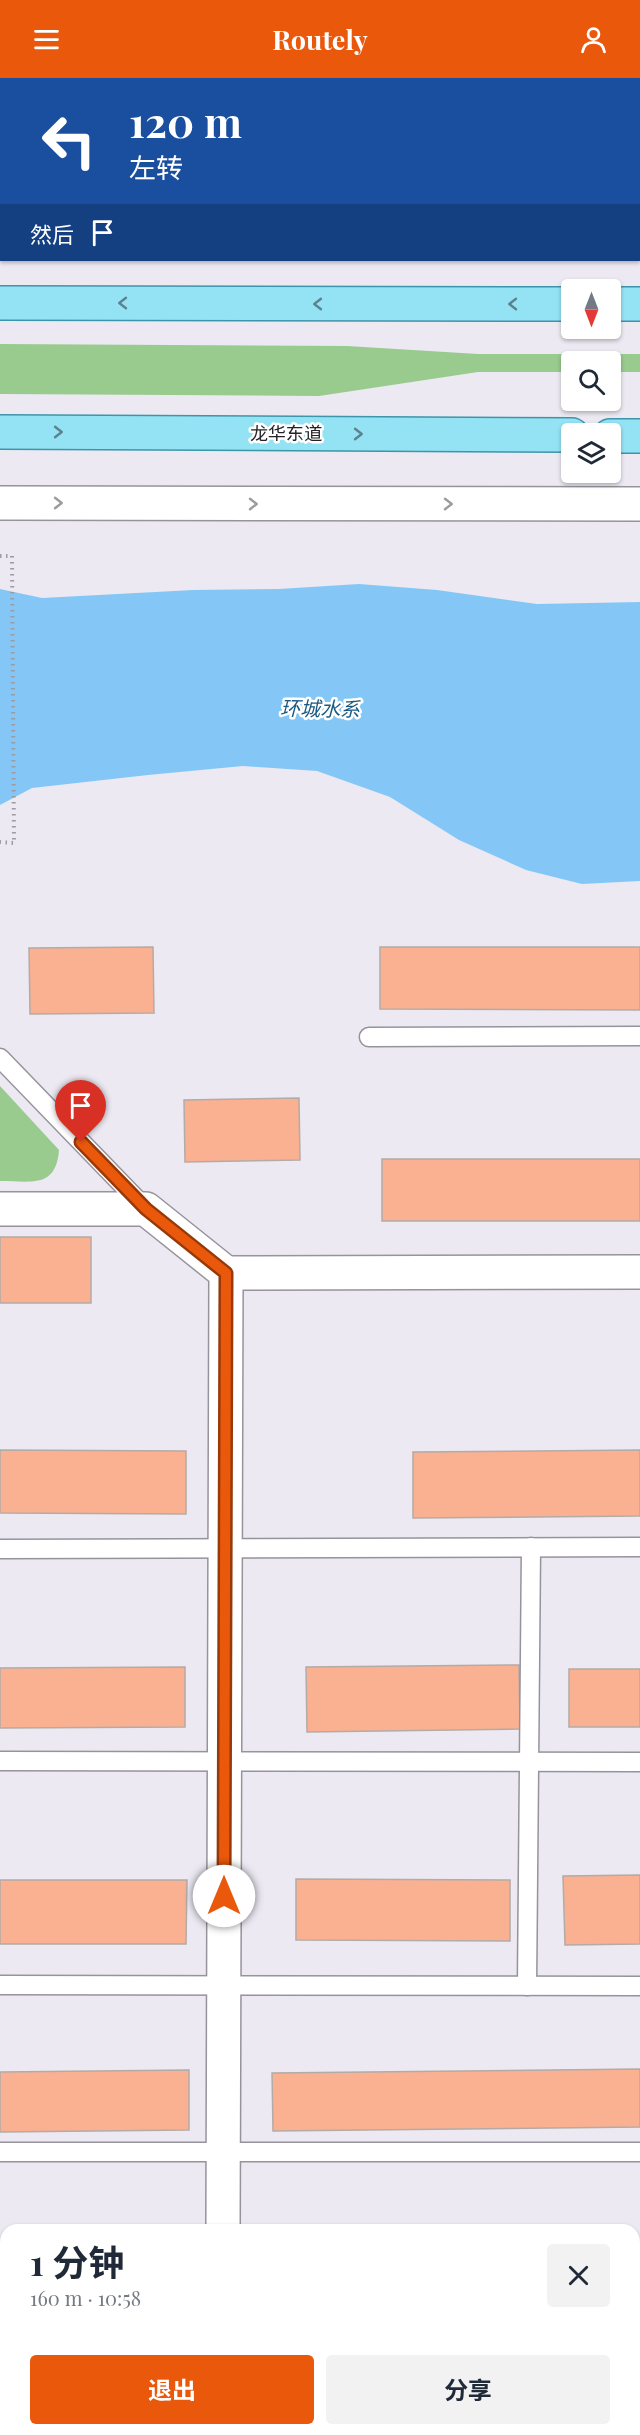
<!DOCTYPE html>
<html lang="zh">
<meta charset="utf-8">
<style>
:root{--surface:#fff;--page:#f2f2f3;--text:#1f2937;--muted:#747a83;--accent:#ea580c}
body{margin:0;font-family:"Playfair Display","Noto Sans SC",serif;background:var(--page);color:var(--text);height:100vh;display:flex;flex-direction:column;font-size:22px;white-space:nowrap}
*{box-sizing:border-box;margin:0}
p{font-size:20px;color:var(--muted)}
.icon{flex:none;width:33px;height:33px;fill:none;stroke:currentColor;stroke-width:2;stroke-linecap:round;stroke-linejoin:round}
.map{position:relative;flex:1;overflow:hidden}
.details{position:absolute;left:0px;top:2146px;width:640px;height:212px;display:flex;flex-direction:column;background:var(--surface);border-radius:18px 18px 0 0;box-shadow:0 2px 4px #0004}
.details>*{flex:none}
.top-card{position:absolute;left:0px;top:0px;width:640px;height:183px;box-shadow:0 2px 4px #0004;background:#1a4fa0;color:#fff;overflow:hidden}
.needle{width:39px;rotate:180deg}
.tools{position:absolute;left:561px;top:201px;display:grid;gap:12px}
.tools a{display:grid;place-items:center;width:60px;height:60px;border-radius:6px;background:var(--surface);box-shadow:0 2px 4px #0004;font-size:30px}
.pin{position:absolute;display:grid;place-items:center;width:51px;height:51px;color:#fff;margin:-62px -26px;border-radius:50% 50% 50% 0;rotate:-45deg;box-shadow:0 0 6px #0007}
.pin .icon{rotate:45deg}
.me{position:absolute;width:66px;margin:-33px;rotate:0deg;stroke-linejoin:round;filter:drop-shadow(0 0 4px #0008)}
.turn{display:flex;align-items:center;gap:21px;height:126px;padding:0 30px;font-size:27px}
.turn .icon{width:78px;height:78px;stroke-width:2.5}
.turn b{display:block;font-size:42px;line-height:51px}
.then{display:flex;align-items:center;height:57px;padding:0 30px;background:#0003;gap:12px;font-size:22px}
.round{display:grid;place-items:center;flex:none;width:63px;height:63px;border-radius:6px;background:var(--page)}
.head{display:flex;align-items:center;justify-content:space-between;height:102px;padding:0 30px}
h1{font-size:36px;font-weight:700;line-height:45px}
.action{display:flex;gap:12px;margin-top:auto;padding:12px 30px}
.action a{flex:1;height:69px;border-radius:6px;background:var(--accent);color:#fff;font-size:24px;font-weight:700;line-height:69px;text-align:center}
.action a+a{background:var(--page);color:var(--text)}
header{display:flex;justify-content:space-between;align-items:center;height:78px;padding:0 30px;background:var(--accent);color:#fff;font-size:27px;font-weight:700}
.map>svg:first-child{display:block}
.green{fill:#99ca8e}
.water{fill:#84c7f6}
.building{fill:#f9b191;stroke:#b4aba7;stroke-width:1.5}
.lines{fill:none;stroke-linecap:round;stroke-linejoin:round}
.service-casing{stroke:#96939b;stroke-width:21}
.minor-casing{stroke:#96939b;stroke-width:36}
.primary-casing{stroke:#3e94a8;stroke-width:36}
.path{stroke:#9d9ba1;stroke-width:4;stroke-dasharray:1.5 4.5;stroke-linecap:butt}
.service{stroke:#fff;stroke-width:18}
.minor{stroke:#fff;stroke-width:33}
.primary{stroke:#94e3f5;stroke-width:33}
.oneway{stroke:#5c828d}
.oneway2{stroke:#9c9c9d}
.route-casing{stroke:#983908;stroke-width:15}
.route{stroke:#ea580c;stroke-width:10}
.labels{text-anchor:middle;stroke-width:5;stroke-linejoin:round;paint-order:stroke}
.street-label{font-size:18px;fill:#232225;stroke:#fff}
.water-label{font-size:20px;font-style:italic;fill:#1a5a81;stroke:#fff}
</style>
<header><svg class="icon" aria-label="menu" viewBox="0 0 24 24"><path d="M4 6h16M4 12h16M4 18h16"/></svg>Routely<svg class="icon" aria-label="person" viewBox="0 0 24 24"><circle cx="12" cy="8" r="4"/><path d="M4 21q1-7 8-7t8 7"/></svg></header>
<div class="map">
<svg width="640" height="2357" viewBox="0 0 640 2357">
<rect width="100%" height="100%" fill="#ece9f2"/>
<g class="green">
<polygon points="0,266 347,268 478,276 640,276 640,294 611,294 610,284 572,284 571,294 478,294 319,318 0,316"/>
<path d="M0 1008 59 1072C56 1111 31 1103 0 1103Z"/>
<polygon points="238,2352 358,2352 360,2357 238,2357"/>
</g>
<polygon class="water" points="359,506 437,512 537,526 640,524 640,803 582,806 526,792 459,762 390,719 317,693 243,688 148,697 32,710 0,727 0,511 42,520 193,512 279,511"/>
<g class="building">
<polygon points="0,0 43,0 2,2 2,66"/>
<rect x="639" y="5" width="1" height="60"/>
<polygon points="153,869 154,935 30,936 29,870"/>
<polygon points="380,869 640,869 640,932 380,931"/>
<polygon points="299,1020 300,1082 185,1084 184,1022"/>
<rect x="382" y="1081" width="258" height="62"/>
<rect x="0" y="1159" width="91" height="66"/>
<polygon points="0,1372 186,1373 186,1436 0,1435"/>
<polygon points="640,1372 640,1438 413,1440 413,1374"/>
<polygon points="519,1587 520,1651 307,1654 306,1589"/>
<polygon points="185,1589 185,1649 0,1650 0,1590"/>
<rect x="569" y="1591" width="71" height="58"/>
<polygon points="640,1797 640,1866 565,1867 563,1798"/>
<polygon points="296,1801 510,1802 510,1863 296,1862"/>
<polygon points="0,1802 187,1802 186,1866 0,1866"/>
<polygon points="640,1991 640,2049 273,2053 272,1995"/>
<polygon points="189,1992 189,2052 0,2054 0,1994"/>
<rect x="634" y="2193" width="6" height="58"/>
<rect x="0" y="2194" width="6" height="60"/>
</g>
<g class="lines">
<g class="service-casing">
<g id="service">
<polyline points="90,0 90,2"/>
<polyline points="0,84 2,84"/>
<polyline points="639,86 640,86"/>
<polyline points="369,959 640,958"/>
<polyline points="0,980 146,1131"/>
<polyline points="0,1471 640,1469"/>
<polyline points="0,1683 640,1684"/>
<polyline points="0,1907 640,1908"/>
<polyline points="527,1908 531,1469"/>
<polyline points="0,2074 640,2074"/>
<polyline points="0,2178 6,2178"/>
<polyline points="634,2180 640,2180"/>
<polyline points="634,2308 640,2308"/>
</g>
</g>
<g class="minor-casing">
<g id="minor">
<polyline points="472,0 472,2"/>
<polyline points="639,151 640,151"/>
<polyline points="0,153 2,153"/>
<polyline points="0,425 640,426"/>
<polyline points="0,1131 146,1131 226,1195 223,2152"/>
<polyline points="226,1195 640,1194"/>
<polyline points="0,2303 6,2303"/>
<polyline points="383,2352 385,2357"/>
<polyline points="222,2357 222,2352"/>
</g>
</g>
<g class="primary-casing">
<g id="primary">
<polyline points="0,225 572,226"/>
<polyline points="610,226 640,226"/>
<polyline points="0,354 572,357"/>
<polyline points="610,358 640,358"/>
</g>
</g>
<polyline class="path" points="0,478 12,478 14,765 0,764"/>
<use href="#service" class="service"/>
<use href="#minor" class="minor"/>
<use href="#primary" class="primary"/>
</g>
<defs><path id="oneway-chevron" d="M-2-3.5L2.5 0L-2 3.5" fill="none" stroke-width="1.6" stroke-linecap="round" stroke-linejoin="round" transform="scale(1.5)"/></defs>
<g class="oneway">
<use href="#oneway-chevron" transform="translate(123 225) rotate(-180)"/>
<use href="#oneway-chevron" transform="translate(318 226) rotate(-180)"/>
<use href="#oneway-chevron" transform="translate(513 226) rotate(-180)"/>
<use href="#oneway-chevron" transform="translate(58 354)"/>
<use href="#oneway-chevron" transform="translate(358 356)"/>
</g>
<g class="oneway2">
<use href="#oneway-chevron" transform="translate(58 425)"/>
<use href="#oneway-chevron" transform="translate(253 426)"/>
<use href="#oneway-chevron" transform="translate(448 426)"/>
</g>
<g class="lines">
<g class="route-casing">
<polyline id="route" points="81,1064 146,1131 226,1195 224,1818"/>
</g>
<use href="#route" class="route"/>
</g>
<g class="labels">
<g class="street-label">
<text x="286" y="362">龙华东道</text>
</g>
<g class="water-label">
<text transform="translate(320 631) rotate(1)" y="7">环城水系</text>
</g>
</g>
</svg>
<div class="tools">
<a><svg class="needle" viewBox="-14 -14 28 28"><path d="M0-13l5 13h-10z" fill="#e53935"/><path d="M0 13l5-13h-10z" fill="#747a83"/></svg></a>
<a><svg class="icon" aria-label="search" viewBox="0 0 24 24"><circle cx="10" cy="10" r="6"/><path d="M15 15l6 6"/></svg></a>
<a><svg class="icon" aria-label="layers" viewBox="0 0 24 24"><path d="M12 4l9 5-9 5-9-5zM3 14l9 5 9-5"/></svg></a>
</div>
<div class="pin" style="left:81px;top:1064px;background:#d93025"><svg class="icon" aria-label="arrive" viewBox="0 0 24 24"><path d="M6 21V4h12l-3 4 3 4H6"/></svg></div>
<svg class="me" style="left:224px;top:1818px" viewBox="-20 -20 40 40"><circle r="19" fill="#fff"/><path d="M0-13L10 11 0 6-10 11z" fill="#ea580c"/></svg>
<div class="top-card">
<div class="turn"><svg class="icon" aria-label="left" viewBox="0 0 24 24"><path d="M17 20v-9H6M10 6l-5 5 5 5"/></svg><div><b>120 m</b>左转</div></div>
<div class="then">然后<svg class="icon" aria-label="arrive" viewBox="0 0 24 24"><path d="M6 21V4h12l-3 4 3 4H6"/></svg></div>
</div>
<section class="details">
<div class="head"><div><h1>1 分钟</h1><p>160 m · 10:58</p></div><a class="round"><svg class="icon" aria-label="close" viewBox="0 0 24 24"><path d="M6 6l12 12M18 6L6 18"/></svg></a></div>
<div class="action"><a>退出</a><a>分享</a></div>
</section>
</div>
